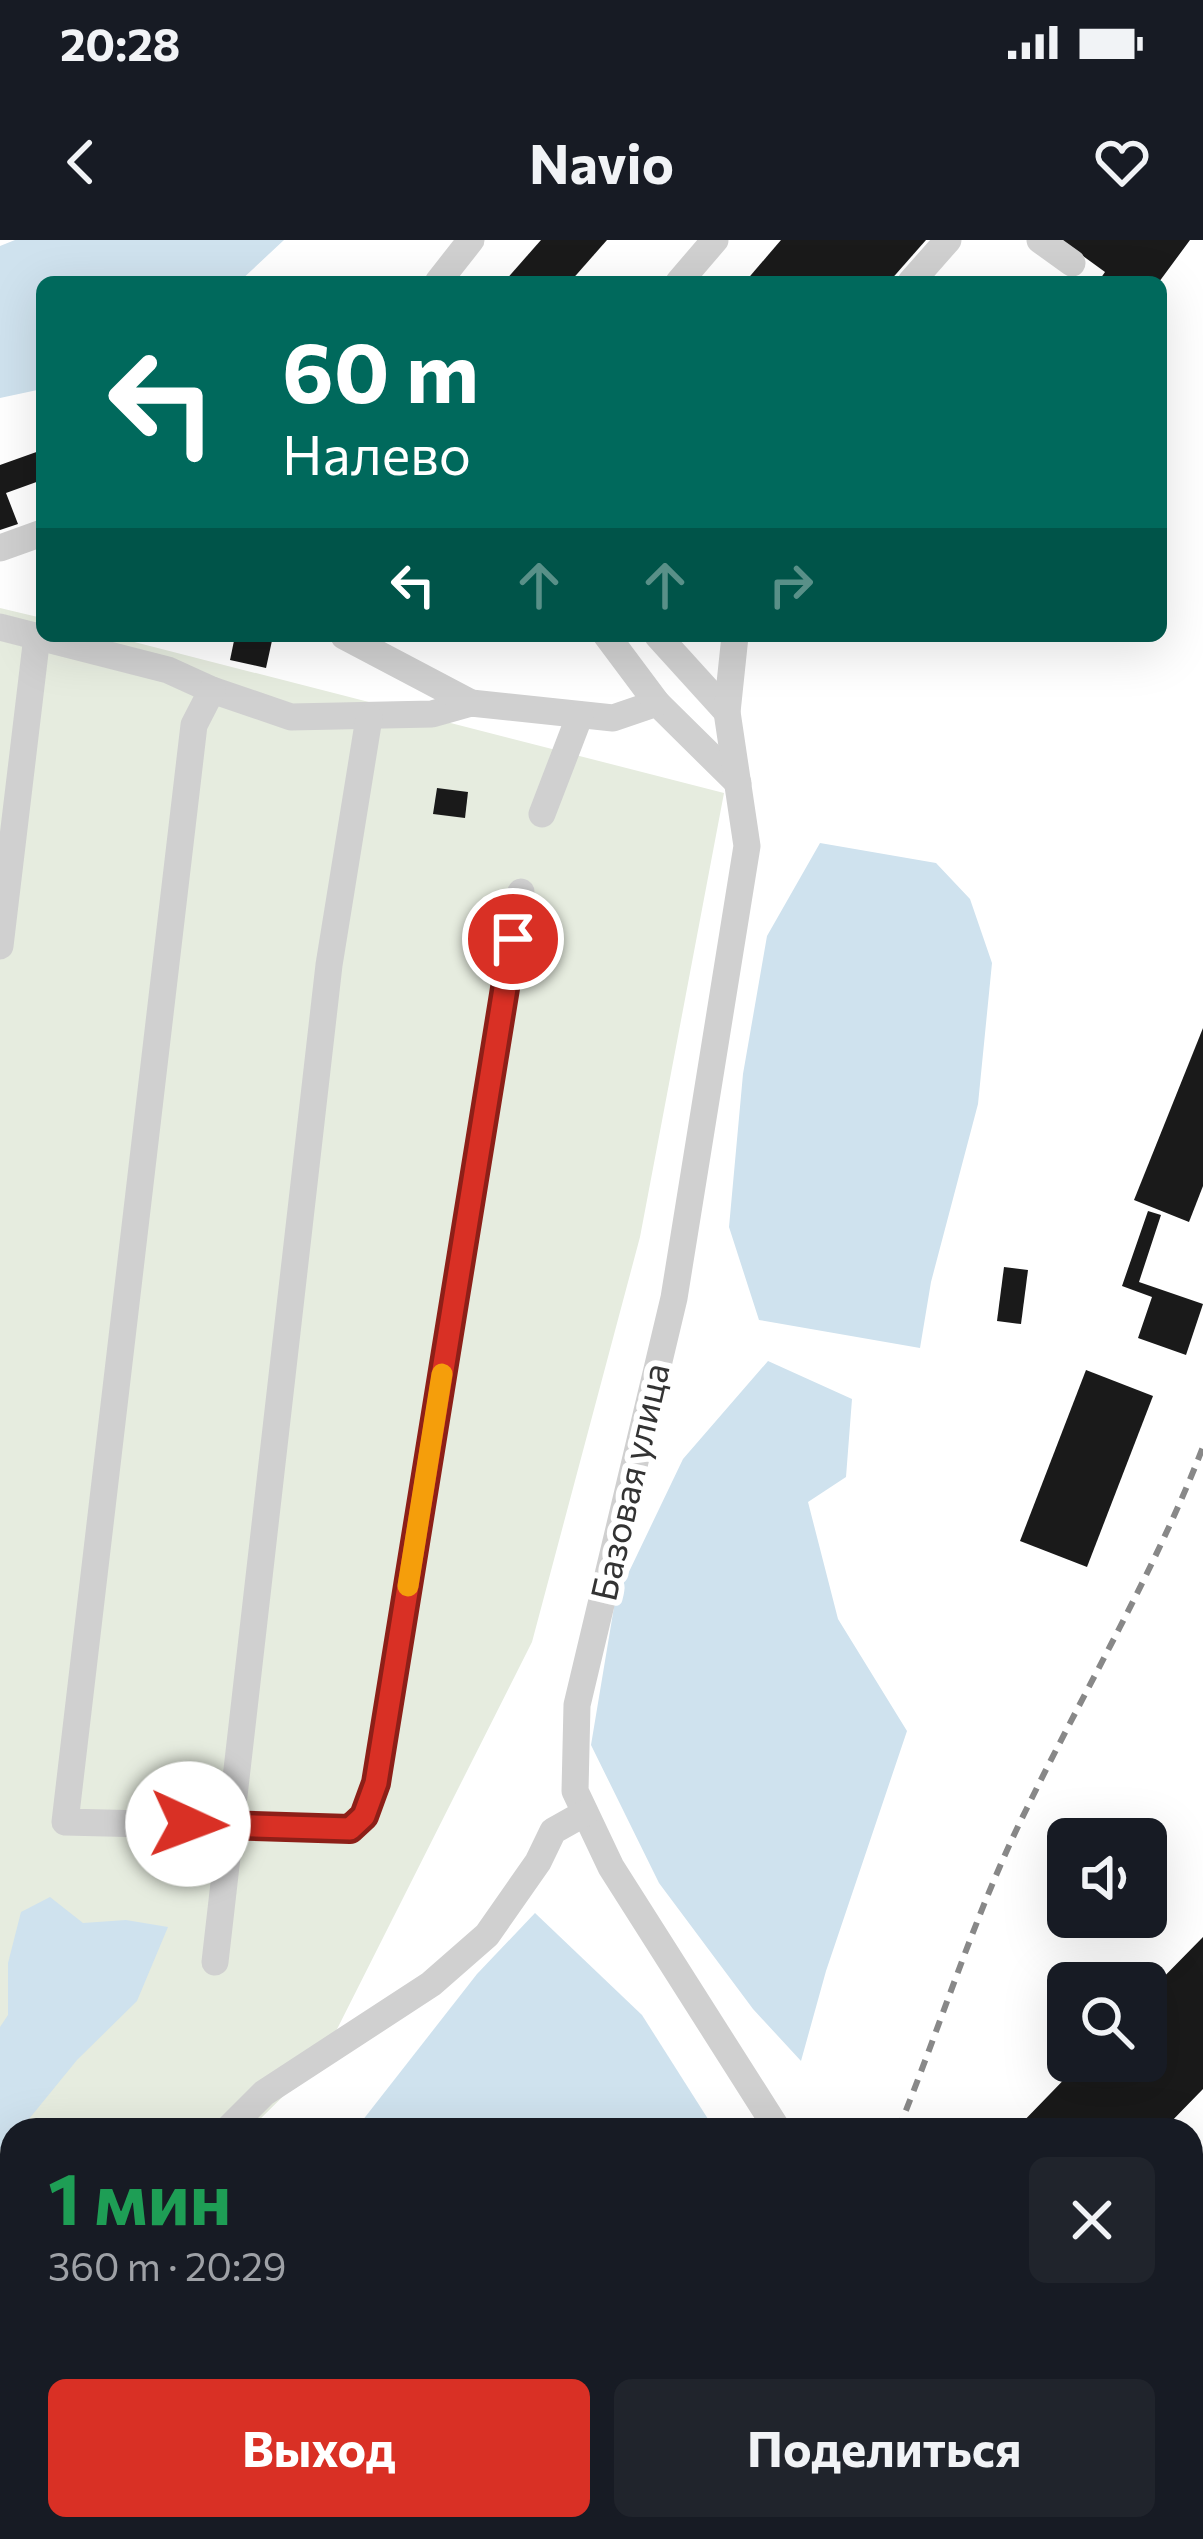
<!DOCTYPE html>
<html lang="ru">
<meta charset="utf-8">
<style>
:root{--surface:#171b24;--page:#20242c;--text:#f1f3f6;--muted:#9ea1a6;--accent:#d93025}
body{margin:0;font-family:Commissioner,sans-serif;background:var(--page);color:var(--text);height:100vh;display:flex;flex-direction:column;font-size:45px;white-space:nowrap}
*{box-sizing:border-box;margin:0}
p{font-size:39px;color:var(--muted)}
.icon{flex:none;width:66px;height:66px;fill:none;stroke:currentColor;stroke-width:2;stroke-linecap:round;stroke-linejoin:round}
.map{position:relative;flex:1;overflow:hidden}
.panel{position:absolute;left:0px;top:1878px;width:1203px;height:423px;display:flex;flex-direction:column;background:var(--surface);border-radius:36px 36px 0 0;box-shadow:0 12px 48px #0002}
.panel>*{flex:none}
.guide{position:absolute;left:36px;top:36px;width:1131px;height:366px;border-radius:18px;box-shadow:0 12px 48px #0002;background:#00695c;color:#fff;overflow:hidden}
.tools{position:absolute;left:1047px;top:1578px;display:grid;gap:24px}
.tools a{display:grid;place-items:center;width:120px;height:120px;border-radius:18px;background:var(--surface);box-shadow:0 12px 48px #0002;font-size:60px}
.pin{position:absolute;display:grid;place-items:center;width:102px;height:102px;color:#fff;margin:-51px;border:6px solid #fff;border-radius:50%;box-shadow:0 3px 12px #0007}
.me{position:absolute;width:132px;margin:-66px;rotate:92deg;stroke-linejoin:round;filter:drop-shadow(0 0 9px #0008)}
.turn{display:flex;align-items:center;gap:42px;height:252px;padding:0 48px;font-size:54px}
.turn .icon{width:156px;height:156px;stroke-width:2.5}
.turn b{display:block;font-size:84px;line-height:102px}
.lanes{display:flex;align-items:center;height:114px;padding:0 48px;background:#0003;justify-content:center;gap:60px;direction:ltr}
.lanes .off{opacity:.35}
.round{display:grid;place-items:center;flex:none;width:126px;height:126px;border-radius:18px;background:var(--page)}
.head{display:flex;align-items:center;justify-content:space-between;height:204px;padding:0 48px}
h1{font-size:72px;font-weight:700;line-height:90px;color:#1e9e55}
.action{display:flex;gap:24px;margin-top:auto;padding:24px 48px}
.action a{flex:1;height:138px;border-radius:18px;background:var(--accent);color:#fff;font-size:48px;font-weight:700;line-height:138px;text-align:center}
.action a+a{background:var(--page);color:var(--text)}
.status{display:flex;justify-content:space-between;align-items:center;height:84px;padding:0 60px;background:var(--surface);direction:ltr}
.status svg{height:33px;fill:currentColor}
header{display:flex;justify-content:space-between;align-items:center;height:156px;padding:0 48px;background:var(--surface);font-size:54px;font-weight:700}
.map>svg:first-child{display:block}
.green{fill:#e6ecdf}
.water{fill:#cfe2ee}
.building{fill:#1a1a1a}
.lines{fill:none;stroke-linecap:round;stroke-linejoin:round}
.minor{stroke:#d0d0d0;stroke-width:27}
.rail{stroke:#888;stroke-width:6;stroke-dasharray:12 9;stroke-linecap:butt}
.route-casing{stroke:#8d1f18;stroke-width:30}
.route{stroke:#d93025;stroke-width:21}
.slow{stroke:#f59e0b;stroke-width:21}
.labels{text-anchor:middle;stroke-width:12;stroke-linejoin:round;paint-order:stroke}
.street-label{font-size:36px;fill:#333;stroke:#fff}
</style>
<div class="status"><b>20:28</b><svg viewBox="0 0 49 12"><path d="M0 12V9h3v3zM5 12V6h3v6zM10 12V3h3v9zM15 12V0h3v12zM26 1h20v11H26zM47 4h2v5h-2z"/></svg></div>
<header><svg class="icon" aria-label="back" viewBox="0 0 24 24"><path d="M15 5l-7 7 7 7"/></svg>Navio<svg class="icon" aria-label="heart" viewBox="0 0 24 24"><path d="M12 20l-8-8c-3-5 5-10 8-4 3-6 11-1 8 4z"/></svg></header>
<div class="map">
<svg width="1203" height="2299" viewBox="0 0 1203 2299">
<rect width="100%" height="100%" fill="#fff"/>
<polygon class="green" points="0,368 42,378 42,396 111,396 724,553 640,997 532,1402 323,1817 249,1890 12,1890 12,2099 0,2108"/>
<g class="water">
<polygon points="15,0 284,0 239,42 42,42 42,149 0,158 0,6"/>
<polygon points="820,603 936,623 970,659 992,723 978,864 931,1042 920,1108 759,1080 729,987 743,834 767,696"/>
<polygon points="768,1121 852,1159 846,1237 808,1262 838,1379 907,1491 826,1731 801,1821 753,1769 659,1643 591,1505 615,1361 683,1219"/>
<polygon points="50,1657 83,1683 126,1680 168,1687 137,1761 77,1820 20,1890 12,1890 12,1898 0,1910 0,1787 8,1775 8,1723 21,1672"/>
<polygon points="535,1673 642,1775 715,1890 355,1890 477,1734"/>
<polygon points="12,2135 12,2289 340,2289 326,2299 2,2299 0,2142"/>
</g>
<g class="building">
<polygon points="541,0 607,0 570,42 504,42"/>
<polygon points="781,0 926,0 889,42 745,42"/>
<polygon points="1061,0 1190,0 1159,42 1098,42 1105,32"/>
<polygon points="42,210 42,240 6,253 18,284 0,290 0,225"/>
<polygon points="235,396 273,396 266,428 230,420"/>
<polygon points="437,548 468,552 465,578 433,574"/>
<polygon points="1203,788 1203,946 1189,982 1134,960"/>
<polygon points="1148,971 1161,975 1139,1042 1203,1064 1186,1115 1138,1098 1152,1057 1122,1046"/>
<polygon points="1004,1027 1028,1030 1021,1084 997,1081"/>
<polygon points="1086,1130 1153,1156 1087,1327 1020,1301"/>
<polygon points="1203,1697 1203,1849 1163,1890 1015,1890 1082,1821 1146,1821 1146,1755"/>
<polygon points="1203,2283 1203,2299 1170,2299 1168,2289 1191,2289 1191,2284"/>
<polygon points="634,2289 697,2289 705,2299 630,2299"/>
</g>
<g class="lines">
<g class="minor">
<polyline points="1040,0 1072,23"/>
<polyline points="438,42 471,0"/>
<polyline points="679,42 715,0"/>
<polyline points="911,42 948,0"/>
<polyline points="0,308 42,293"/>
<polyline points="0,387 168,430 212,450 291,477 432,474 471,463 613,478 657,463 738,543"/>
<polyline points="344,396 471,463"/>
<polyline points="607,396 657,463"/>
<polyline points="658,396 727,472"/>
<polyline points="735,396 727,472 747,606 674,1058 577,1465 575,1551 611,1627 778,1890"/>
<polyline points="212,450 194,485 65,1582 349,1589 364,1576 376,1543 521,652"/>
<polyline points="542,574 580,475"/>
<polyline points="0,706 37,396"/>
<polyline points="215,1722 329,725 369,478"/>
<polyline points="227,1890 264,1853 431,1744 487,1695 538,1622 553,1591 585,1573"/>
<polyline points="0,2080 12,2073"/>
<polyline points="1191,2202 1203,2213"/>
<polyline points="804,2289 851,2299"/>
<polyline points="600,2299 609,2289"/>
<polyline points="987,2299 1016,2289"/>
</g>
<g class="rail">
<path d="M898 1890C942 1783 975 1672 1027 1568 1086 1447 1154 1333 1203 1207"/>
<polyline points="1191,2029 1203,2018"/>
<polyline points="730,2299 734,2289"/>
<polyline points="897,2299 907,2289"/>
</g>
</g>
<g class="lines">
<g class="route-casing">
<polyline id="route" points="188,1584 350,1589 364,1576 376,1543 513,699"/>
</g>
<use href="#route" class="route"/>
<polyline class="slow" points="408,1346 442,1134"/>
</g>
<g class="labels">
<g class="street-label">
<text transform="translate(630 1242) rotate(-77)" y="13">Базовая улица</text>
</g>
</g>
</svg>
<div class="tools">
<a><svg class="icon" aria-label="sound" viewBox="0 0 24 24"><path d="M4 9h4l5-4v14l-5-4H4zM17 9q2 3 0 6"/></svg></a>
<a><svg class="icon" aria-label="search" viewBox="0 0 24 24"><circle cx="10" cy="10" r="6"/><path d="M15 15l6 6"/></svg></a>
</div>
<div class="pin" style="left:513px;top:699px;background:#d93025"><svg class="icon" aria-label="arrive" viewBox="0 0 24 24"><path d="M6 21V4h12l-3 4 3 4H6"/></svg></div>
<svg class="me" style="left:188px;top:1584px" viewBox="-20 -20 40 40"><circle r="19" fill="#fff"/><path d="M0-13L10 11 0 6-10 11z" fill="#d93025"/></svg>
<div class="guide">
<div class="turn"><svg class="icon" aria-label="left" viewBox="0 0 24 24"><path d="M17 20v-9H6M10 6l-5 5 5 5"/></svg><div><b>60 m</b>Налево</div></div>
<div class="lanes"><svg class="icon" aria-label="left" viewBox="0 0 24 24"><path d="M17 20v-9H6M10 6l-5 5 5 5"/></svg><svg class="icon off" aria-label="ahead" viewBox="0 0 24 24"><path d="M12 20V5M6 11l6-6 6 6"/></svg><svg class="icon off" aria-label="ahead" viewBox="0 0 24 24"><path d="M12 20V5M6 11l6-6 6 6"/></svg><svg class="icon off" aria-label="right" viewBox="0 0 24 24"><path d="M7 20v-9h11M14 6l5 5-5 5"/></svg></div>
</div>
<section class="panel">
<div class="head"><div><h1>1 мин</h1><p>360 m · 20:29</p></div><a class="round"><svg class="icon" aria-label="close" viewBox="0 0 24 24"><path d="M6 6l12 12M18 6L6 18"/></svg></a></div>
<div class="action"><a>Выход</a><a>Поделиться</a></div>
</section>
</div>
